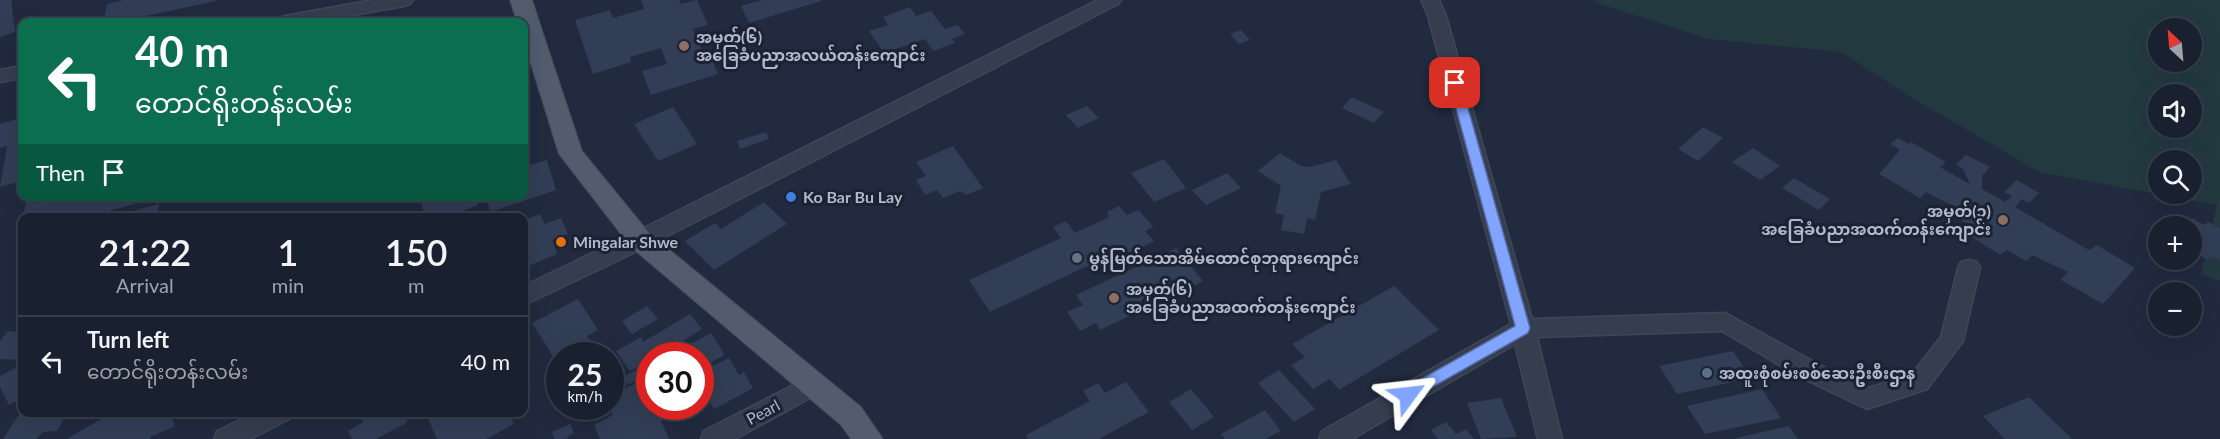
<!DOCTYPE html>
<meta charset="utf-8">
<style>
:root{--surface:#19202f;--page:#262d3b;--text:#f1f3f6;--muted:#9fa3aa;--line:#373e4b}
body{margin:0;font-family:Lato,"Noto Sans Myanmar",sans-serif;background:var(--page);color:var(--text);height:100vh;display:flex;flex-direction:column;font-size:22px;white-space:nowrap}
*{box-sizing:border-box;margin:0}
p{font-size:20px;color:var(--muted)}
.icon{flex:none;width:33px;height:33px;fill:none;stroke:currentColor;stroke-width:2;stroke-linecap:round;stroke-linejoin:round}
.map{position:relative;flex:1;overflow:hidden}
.drawer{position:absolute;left:18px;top:213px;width:510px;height:204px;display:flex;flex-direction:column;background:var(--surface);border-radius:12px;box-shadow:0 6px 24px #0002,0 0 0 2px var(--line)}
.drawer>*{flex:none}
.guide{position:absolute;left:18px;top:18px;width:510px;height:183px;border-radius:12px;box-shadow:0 6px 24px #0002,0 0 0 2px var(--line);background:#0b6e4f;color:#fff;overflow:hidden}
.needle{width:39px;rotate:334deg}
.fabs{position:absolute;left:2148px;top:18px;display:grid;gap:12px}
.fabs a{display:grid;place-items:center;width:54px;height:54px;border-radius:50%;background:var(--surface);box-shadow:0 6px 24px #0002,0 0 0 2px var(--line);font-size:30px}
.speed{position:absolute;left:546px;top:342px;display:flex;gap:12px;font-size:30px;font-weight:700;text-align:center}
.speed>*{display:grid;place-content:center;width:78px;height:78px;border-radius:50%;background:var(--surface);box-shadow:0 6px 24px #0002,0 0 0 2px var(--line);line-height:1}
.speed small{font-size:15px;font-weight:400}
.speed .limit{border:9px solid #d22;background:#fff;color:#111}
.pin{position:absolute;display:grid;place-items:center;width:51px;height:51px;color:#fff;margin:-26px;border-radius:12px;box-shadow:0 3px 9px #0006}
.me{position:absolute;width:66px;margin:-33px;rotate:60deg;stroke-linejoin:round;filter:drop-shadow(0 0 4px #0008)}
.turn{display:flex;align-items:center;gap:21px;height:126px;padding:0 18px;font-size:27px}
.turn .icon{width:78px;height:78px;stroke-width:2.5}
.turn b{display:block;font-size:42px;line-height:51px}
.then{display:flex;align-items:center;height:57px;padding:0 18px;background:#0003;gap:12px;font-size:22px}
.eta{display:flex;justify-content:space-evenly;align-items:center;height:102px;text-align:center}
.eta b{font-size:36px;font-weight:600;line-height:42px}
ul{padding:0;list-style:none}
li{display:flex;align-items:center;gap:18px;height:90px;padding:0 18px;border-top:2px solid var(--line)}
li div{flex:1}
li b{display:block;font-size:22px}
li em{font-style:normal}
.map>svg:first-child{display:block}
.green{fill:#233940;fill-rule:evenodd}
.building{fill:#323e56}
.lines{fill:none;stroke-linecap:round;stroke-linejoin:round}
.minor-casing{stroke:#3e4658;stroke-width:3}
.major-casing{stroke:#3e4658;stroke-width:2}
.minor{fill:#353d4f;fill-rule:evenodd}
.major{fill:#535c6f;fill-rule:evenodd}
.route{fill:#81a4ff;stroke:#546ba6;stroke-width:1.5}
.education-dot{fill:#8d6e63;stroke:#1a2234;stroke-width:2}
.shop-dot{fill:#3f7fe0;stroke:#1a2234;stroke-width:2}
.food-dot{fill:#e8710a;stroke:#1a2234;stroke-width:2}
.worship-dot{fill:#6b7280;stroke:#1a2234;stroke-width:2}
.service-dot{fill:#5c6f8a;stroke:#1a2234;stroke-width:2}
.labels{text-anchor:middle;stroke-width:6;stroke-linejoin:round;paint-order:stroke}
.poi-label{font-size:16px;font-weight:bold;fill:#b1b8ca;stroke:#1a2234;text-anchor:start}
.street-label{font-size:16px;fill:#b1b8ca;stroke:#1a2234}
</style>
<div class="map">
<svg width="2220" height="439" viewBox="0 0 2220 439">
<rect width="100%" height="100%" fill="#212a3f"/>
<path class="green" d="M1598 0H2220V281L2201 274 2217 205 2039 172 1909 96 1841 52 1709 39 1594 2ZM2158 28H2192V62H2158ZM2158 94H2192V128H2158ZM2158 160H2192V194H2158Z"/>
<g class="building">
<polygon points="0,0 11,0 15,32 0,37"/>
<polygon points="124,0 216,0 216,1 118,22 103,22 107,4"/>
<polygon points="641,0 679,0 681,4 697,0 708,25 693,29 705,57 710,55 718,74 651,95 642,71 667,64 661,48 630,57 631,62 593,74 575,20 610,10 613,18 644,9"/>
<polygon points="762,0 821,0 821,1 749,23 741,6"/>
<polygon points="910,7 916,16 931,11 945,29 958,25 965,34 952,39 955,43 933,51 925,39 884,53 869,31 888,25 883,17"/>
<polygon points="1241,30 1250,40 1239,44 1230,34"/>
<polygon points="1352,97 1384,112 1374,123 1342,108"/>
<polygon points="1087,106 1099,118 1078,128 1066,115"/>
<polygon points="673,107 697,144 658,161 634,124"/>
<polygon points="22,118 22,181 0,187 7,146 0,148 0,124"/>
<polygon points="1703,127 1723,138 1698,161 1678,149"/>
<polygon points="766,132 769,139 740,149 737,141"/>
<polygon points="1898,138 1909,144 1911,142 1946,162 1940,167 1970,184 1963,169 1956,164 1966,155 1990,167 1982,176 1982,189 2005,202 2012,196 2004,192 2017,180 2039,193 2029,203 2022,199 2015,207 2089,250 2097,245 2135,268 2103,304 2061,280 2068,272 2032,255 2026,261 2007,250 2000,255 1961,230 1966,223 1947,211 1953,206 1926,192 1920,198 1879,174 1900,150 1890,144"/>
<polygon points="953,146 983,188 966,195 960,191 943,198 937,190 925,195 916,180 926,176 916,162"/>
<polygon points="1753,148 1780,166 1760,180 1732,162"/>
<polygon points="1280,153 1301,166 1310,167 1336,160 1351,184 1321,192 1315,220 1307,218 1304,234 1281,230 1284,215 1275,213 1281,186 1258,171"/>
<polygon points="1164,159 1186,188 1154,202 1131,173"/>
<polygon points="547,160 556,190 490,212 487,198 524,196 524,167"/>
<polygon points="1227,173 1241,188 1206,205 1192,190"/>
<polygon points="1794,178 1830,199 1819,210 1782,188"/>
<polygon points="27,196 160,196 160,197 83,218 23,218"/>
<polygon points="420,196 475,196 478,205 442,218 425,218"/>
<polygon points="764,202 787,224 714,270 685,241 715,223 721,229"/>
<polygon points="159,204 157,218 110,218 110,217"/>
<polygon points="1119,206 1127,215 1139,210 1153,227 1145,231 1154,241 1136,250 1141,256 1124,264 1121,260 1093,273 1087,266 990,312 969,280 1061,238 1053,227 1066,221 1075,233 1109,217 1107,212"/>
<polygon points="540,214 545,224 561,218 568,234 552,240 557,254 524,268 524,220"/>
<polygon points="2193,218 2203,225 2209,222 2220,229 2220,261 2213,256 2207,260 2192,249 2192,226 2179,226"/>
<polygon points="1176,248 1203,281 1100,330 1096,323 1080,331 1067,312 1083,305 1076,295"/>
<polygon points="1394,286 1439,330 1339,390 1330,379 1313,389 1291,365 1305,357 1292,344"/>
<polygon points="578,299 598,330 587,336 591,342 566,356 560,356 560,359 556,361 532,323"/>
<polygon points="647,306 658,319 632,334 622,321"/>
<polygon points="690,314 702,329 658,356 650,356 650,360 630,371 616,351 641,337 643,342"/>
<polygon points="8,331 22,332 22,360 0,359 0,341"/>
<polygon points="711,333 725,355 700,368 700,356 668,356"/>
<polygon points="1733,351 1751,378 1677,394 1659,366"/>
<polygon points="729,358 739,375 744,372 753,388 714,409 704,393 700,394 700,372"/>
<polygon points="22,364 22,398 9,405 0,387 0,376"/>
<polygon points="645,365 650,373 628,385 623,377"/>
<polygon points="1279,370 1315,409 1294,422 1258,383"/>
<polygon points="650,377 650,406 685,406 687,409 661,421 669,439 600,439 594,425 613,415 609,406 610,395"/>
<polygon points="1126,382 1149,412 1099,439 1028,439 1026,435 1090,401 1083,391 1098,383 1105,393"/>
<polygon points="1191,389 1214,417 1192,430 1169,402"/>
<polygon points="1762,389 1781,418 1705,434 1687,406"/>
<polygon points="2029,397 2072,439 2005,439 1983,416"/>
<polygon points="1501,398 1517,437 1481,439 1467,403"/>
<polygon points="22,410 22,412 67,413 57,431 43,432 36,439 3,439"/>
<polygon points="1265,410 1281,431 1265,439 1225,439 1221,434"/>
<polygon points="113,412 123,412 127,419 134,412 192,412 182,417 181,413 171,417 175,426 150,437 151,439 67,439"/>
<polygon points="368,412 416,412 417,414 406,420 408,422 376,439 352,439 348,431 363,422 360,417"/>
<polygon points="425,412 508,412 514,424 486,439 437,439"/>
<polygon points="1446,422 1456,434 1466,429 1474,439 1438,439 1431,430"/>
<polygon points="570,424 574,433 567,437 568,439 555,439 552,432"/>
<polygon points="1789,426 1798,439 1736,439 1736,438"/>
</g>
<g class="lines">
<g class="minor-casing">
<g id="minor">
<polygon points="373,0 413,0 410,4 404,6 314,22 276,22 279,18 285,16"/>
<polygon points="1098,0 1121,0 1118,4 648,246 524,305 524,286 632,234"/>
<polygon points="1421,0 1439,0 1446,16 1532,319 1725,313 1816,363 1868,388 1911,375 1941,337 1958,268 1961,262 1969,260 1977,262 1980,268 1963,341 1927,389 1867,409 1800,377 1722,331 1537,337 1562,439 1538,439 1515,344 1352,439 1319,439 1322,431 1511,324 1428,16"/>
<polygon points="22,66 22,78 0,82 0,70"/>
<polygon points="813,375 821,378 825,385 821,392 735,439 701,439 704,431"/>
<polygon points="257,412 293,412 289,419 250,439 214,439 217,431"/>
</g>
</g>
<g class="major-casing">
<polygon id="major" points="510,0 532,0 582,151 649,233 861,407 883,439 851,439 841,425 631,247 559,154 524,42 524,22 517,22"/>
</g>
<use href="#minor" class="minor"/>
<use href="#major" class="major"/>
</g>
<polygon class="route" points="1455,79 1461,83 1530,328 1528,333 1408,401 1402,399 1400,395 1402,390 1515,326 1449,83"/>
<g class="education-dot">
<circle cx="684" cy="46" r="6"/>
<circle cx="2003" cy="220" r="6"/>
<circle cx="1114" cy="298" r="6"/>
</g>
<circle class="shop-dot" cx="791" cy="197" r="6"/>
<circle class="food-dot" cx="561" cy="242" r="6"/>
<circle class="worship-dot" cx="1077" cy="258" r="6"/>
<circle class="service-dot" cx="1707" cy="373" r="6"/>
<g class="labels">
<g class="poi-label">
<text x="696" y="43">အမှတ်(၆)<tspan x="696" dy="18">အခြေခံပညာအလယ်တန်းကျောင်း</tspan></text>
<text x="803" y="203">Ko Bar Bu Lay</text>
<text x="1991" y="217" text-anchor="end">အမှတ်(၃)<tspan x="1991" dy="18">အခြေခံပညာအထက်တန်းကျောင်း</tspan></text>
<text x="573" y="248">Mingalar Shwe</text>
<text x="1089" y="264">မွန်မြတ်သောအိမ်ထောင်စုဘုရားကျောင်း</text>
<text x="1126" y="295">အမှတ်(၆)<tspan x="1126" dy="18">အခြေခံပညာအထက်တန်းကျောင်း</tspan></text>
<text x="1719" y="379">အထူးစုံစမ်းစစ်ဆေးဦးစီးဌာန</text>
</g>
<g class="street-label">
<text transform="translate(763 412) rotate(-28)" y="6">Pearl</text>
</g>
</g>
</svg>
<div class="fabs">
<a><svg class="needle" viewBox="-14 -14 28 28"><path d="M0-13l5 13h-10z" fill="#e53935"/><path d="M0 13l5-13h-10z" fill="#9fa3aa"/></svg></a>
<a><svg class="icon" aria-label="sound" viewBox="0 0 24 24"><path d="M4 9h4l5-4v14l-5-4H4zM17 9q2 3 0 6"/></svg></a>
<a><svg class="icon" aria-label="search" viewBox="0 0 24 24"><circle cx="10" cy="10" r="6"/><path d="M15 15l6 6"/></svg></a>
<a>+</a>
<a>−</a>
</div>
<div class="speed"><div>25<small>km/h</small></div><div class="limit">30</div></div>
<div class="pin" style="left:1455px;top:83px;background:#d93025"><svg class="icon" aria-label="arrive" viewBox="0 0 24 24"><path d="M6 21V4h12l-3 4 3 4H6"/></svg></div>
<svg class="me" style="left:1408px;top:395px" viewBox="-20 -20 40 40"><path d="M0-17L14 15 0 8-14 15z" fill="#81a4ff" stroke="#fff" stroke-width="4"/></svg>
<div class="guide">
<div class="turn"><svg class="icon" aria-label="left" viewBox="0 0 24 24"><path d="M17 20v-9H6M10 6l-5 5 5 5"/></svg><div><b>40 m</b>တောင်ရိုးတန်းလမ်း</div></div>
<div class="then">Then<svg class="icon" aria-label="arrive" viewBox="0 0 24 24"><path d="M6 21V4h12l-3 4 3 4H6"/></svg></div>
</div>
<section class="drawer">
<div class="eta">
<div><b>21:22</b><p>Arrival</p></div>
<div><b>1</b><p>min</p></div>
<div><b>150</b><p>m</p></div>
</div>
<ul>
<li><svg class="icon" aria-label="left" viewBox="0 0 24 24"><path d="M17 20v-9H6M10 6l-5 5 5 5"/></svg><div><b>Turn left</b><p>တောင်ရိုးတန်းလမ်း</p></div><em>40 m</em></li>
</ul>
</section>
</div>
